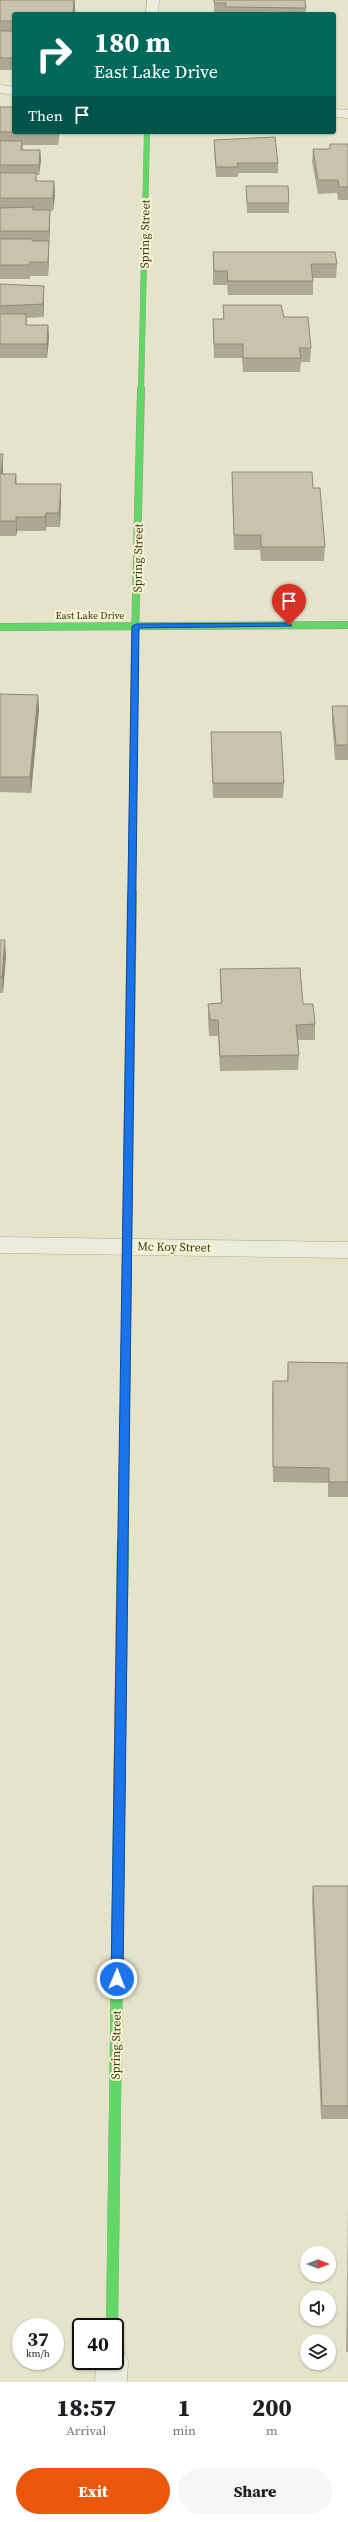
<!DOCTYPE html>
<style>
:root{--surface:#fff;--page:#f6f6f6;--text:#202124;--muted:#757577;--accent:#ea580c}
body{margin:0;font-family:"Source Serif 4",serif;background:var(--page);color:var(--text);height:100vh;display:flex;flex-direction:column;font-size:15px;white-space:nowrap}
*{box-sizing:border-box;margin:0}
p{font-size:13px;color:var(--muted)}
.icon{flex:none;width:22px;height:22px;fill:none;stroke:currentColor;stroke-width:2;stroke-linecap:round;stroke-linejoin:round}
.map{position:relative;height:2382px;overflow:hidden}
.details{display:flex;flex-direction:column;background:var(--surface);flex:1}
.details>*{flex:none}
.top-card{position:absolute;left:12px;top:12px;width:324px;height:122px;border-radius:4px;box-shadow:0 1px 3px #0004;background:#00695c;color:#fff;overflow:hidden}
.needle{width:26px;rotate:90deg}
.buttons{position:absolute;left:300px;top:2246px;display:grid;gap:8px}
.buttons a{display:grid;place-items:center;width:36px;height:36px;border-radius:50%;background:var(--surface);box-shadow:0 1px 3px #0004;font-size:20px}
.speed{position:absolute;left:12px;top:2318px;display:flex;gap:8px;font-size:20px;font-weight:700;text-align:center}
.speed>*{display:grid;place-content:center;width:52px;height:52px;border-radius:50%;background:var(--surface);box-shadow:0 1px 3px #0004;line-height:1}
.speed small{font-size:10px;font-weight:400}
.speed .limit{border:2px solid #111;border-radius:6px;background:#fff;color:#111}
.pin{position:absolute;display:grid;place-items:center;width:34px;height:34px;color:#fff;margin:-41px -17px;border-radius:50% 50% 50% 0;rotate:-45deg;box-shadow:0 0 4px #0007}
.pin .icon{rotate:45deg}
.me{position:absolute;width:44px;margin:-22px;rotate:1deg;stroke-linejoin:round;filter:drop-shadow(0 0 3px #0008)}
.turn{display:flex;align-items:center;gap:14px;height:84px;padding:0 16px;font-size:18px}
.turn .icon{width:52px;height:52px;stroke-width:2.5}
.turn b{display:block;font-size:28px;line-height:34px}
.then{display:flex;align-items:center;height:38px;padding:0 16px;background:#0003;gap:8px;font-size:15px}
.eta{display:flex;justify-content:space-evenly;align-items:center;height:68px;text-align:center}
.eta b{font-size:24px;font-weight:800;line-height:28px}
.cta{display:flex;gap:8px;margin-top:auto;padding:8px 16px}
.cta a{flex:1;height:46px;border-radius:24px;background:var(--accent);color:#fff;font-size:16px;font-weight:800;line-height:46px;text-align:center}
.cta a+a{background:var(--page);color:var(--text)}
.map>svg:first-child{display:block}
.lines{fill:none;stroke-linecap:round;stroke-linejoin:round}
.street-casing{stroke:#aaa894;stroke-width:1}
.fast-far3-casing{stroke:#999684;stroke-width:6}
.fast-far2-casing{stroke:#999684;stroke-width:8}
.fast-far1-casing{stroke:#999684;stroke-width:10}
.fast-casing{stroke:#999684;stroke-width:12}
.slow-far1-casing{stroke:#999684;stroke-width:8}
.slow-casing{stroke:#999684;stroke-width:12}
.jam-casing{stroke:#999684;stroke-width:10}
.street{fill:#ececdd;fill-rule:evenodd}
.fast-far3{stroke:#63d668;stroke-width:5.5}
.fast-far2{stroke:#63d668;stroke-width:7}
.fast-far1{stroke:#63d668;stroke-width:9}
.fast{stroke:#63d668;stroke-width:12}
.slow-far1{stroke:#ff974d;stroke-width:7}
.slow{stroke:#ff974d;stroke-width:12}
.jam{stroke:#b3261e;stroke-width:9}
.wall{fill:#ada894}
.shaded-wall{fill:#8d8878}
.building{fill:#c9c3ac;stroke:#8d8878}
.route{fill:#1a73e8;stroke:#114b97}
.labels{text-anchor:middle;stroke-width:4;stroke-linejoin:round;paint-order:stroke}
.far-street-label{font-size:10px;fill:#38321c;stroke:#f7f6d0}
.street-label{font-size:12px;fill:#38321c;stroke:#f7f6d0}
</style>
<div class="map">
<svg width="348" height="2382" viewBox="0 0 348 2382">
<rect width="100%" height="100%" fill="#e5e4cb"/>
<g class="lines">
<g class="street-casing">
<g id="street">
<polygon points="147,0 159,0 158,14 146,14"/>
<polygon points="0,85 14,87 14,95 0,93"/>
<polygon points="334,109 348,110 348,118 334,117"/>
<polygon points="0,1237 348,1242 348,1258 0,1253"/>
<polygon points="115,2346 123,2350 128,2361 127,2382 95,2382 96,2361 115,2361"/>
</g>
</g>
<g class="fast-far3-casing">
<polyline id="fast-far3" points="141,390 147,132"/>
</g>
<g class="fast-far2-casing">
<g id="fast-far2">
<polyline points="0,627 348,625"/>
<polyline points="135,639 141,389"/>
<polyline points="132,894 132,873"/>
</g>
</g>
<g class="fast-far1-casing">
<g id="fast-far1">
<polyline points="128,1175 132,893"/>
<polyline points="123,1544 126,1330"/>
</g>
</g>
<g class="fast-casing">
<g id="fast">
<polyline points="122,1601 123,1543"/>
<polyline points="112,2327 119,1815"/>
</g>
</g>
<g class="slow-far1-casing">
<polyline id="slow-far1" points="132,873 135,639"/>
</g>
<g class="slow-casing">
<polyline id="slow" points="119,1815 122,1601"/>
</g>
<g class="jam-casing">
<polyline id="jam" points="126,1330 128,1175"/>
</g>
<use href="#street" class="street"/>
<use href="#fast-far3" class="fast-far3"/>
<use href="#fast-far2" class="fast-far2"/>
<use href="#fast-far1" class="fast-far1"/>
<use href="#fast" class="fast"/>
<use href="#slow-far1" class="slow-far1"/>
<use href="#slow" class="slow"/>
<use href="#jam" class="jam"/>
</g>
<g class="wall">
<polygon points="0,0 75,0 75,14 14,14 14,70 0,70"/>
<polygon points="214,0 306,8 306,14 214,14"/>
<polygon points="0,107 14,107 14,132 59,132 58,145 23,145 23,150 40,150 41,160 39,175 36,175 37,181 54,181 55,195 53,211 50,211 50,224 49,245 49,254 48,276 30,276 30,279 0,279"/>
<polygon points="214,140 278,163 278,173 238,173 238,177 216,177 214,150"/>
<polygon points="330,144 348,144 348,200 338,200 337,193 318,194 312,162 313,149 330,149"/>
<polygon points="246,186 289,203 289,213 247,213"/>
<polygon points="213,252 337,264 336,278 313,278 313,295 228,295 227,285 213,285"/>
<polygon points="0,284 44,299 44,317 27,318 27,325 48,325 49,338 47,358 0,358"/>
<polygon points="223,305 284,317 311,348 310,362 301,362 300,372 243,372 242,358 214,358 213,319 223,319"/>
<polygon points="0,454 3,454 3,474 16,474 17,484 61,484 61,498 60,527 46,527 46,531 17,531 16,536 0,536"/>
<polygon points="232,472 313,488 325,547 324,561 261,561 260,550 234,550 232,486"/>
<polygon points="0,694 38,695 39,710 31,793 0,792"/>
<polygon points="332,706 348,706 348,760 335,760 332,721"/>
<polygon points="211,732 284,783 283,798 213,798 211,747"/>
<polygon points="0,940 6,955 3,993 0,993"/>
<polygon points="220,969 315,1024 315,1040 298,1040 299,1055 298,1070 220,1071 218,1036 209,1036 208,1019 208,1004 221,1003 220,985"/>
<polygon points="288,1362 348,1363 348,1497 328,1497 328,1483 273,1482 272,1397 273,1381 287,1381"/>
<polygon points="313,1886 348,1886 348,2119 321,2119 312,1899"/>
<polygon points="348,2204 348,2352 346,2352"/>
</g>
<g class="shaded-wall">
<polygon points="75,0 75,14 73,14"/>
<polygon points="58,132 59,132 58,145"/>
<polygon points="40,150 41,160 39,175 39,165"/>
<polygon points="54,181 55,195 53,211 53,198"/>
<polygon points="50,210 50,224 49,245 49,231"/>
<polygon points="49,241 49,254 48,276 48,262"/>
<polygon points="44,286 44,317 43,304"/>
<polygon points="48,325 49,338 47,358 47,344"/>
<polygon points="3,454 3,469 2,489 1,474"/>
<polygon points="61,484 61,498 60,527 59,513"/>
<polygon points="46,513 46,531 45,517"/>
<polygon points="16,517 17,531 16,536"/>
<polygon points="38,695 39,710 31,793 30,777"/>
<polygon points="5,940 6,955 3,993 2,977"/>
</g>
<g class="building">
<polygon points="0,0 74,0 73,14 14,14 14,21 0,21"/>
<polygon points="214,0 305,0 306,8 225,7 226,3 214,3"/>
<rect x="0" y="31" width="14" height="27"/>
<rect x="0" y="107" width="14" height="25"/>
<polygon points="275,137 278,163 237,163 238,167 216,167 214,140"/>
<polygon points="0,141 22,141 21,150 40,150 39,165 0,165"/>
<polygon points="330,144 348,144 348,187 339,187 338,180 318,180 313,149 330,149"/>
<polygon points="0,173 36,173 36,181 54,181 53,198 0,198"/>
<polygon points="246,186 288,186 289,203 247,203"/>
<polygon points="33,207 33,210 50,210 49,231 0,231 0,208"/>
<polygon points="0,239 32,239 32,241 49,241 48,262 30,262 29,265 0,265"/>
<polygon points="213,252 335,252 337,264 311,264 313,281 228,281 227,271 214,271"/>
<polygon points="0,284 44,286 43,304 0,306"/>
<polygon points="223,305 281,305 284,317 308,317 311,348 299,348 301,358 243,358 243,344 214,344 213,319 224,319"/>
<polygon points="0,314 26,314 26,325 48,325 47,344 0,344"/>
<polygon points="0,454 3,454 1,474 16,474 15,484 61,484 59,513 46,513 45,517 16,517 16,521 0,521"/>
<polygon points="232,472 312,472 313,488 320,488 325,547 261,547 261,535 234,535"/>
<polygon points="0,694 38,695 30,777 0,777"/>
<polygon points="332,706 348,706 348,745 336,745"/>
<polygon points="211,732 281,732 284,783 213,783"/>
<polygon points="0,940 5,940 2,977 0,977"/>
<polygon points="300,968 303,1004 313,1004 315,1024 296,1025 299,1055 220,1056 218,1020 210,1020 208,1004 222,1003 220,969"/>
<polygon points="288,1362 348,1363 348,1482 329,1482 329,1468 273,1467 273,1381 288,1381"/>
<polygon points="313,1886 348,1886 348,2106 322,2106"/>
</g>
<polygon class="route" points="289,623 292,626 139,628 123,1979 117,1985 111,1979 132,626 136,624"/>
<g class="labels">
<g class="far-street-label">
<text x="90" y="619">East Lake Drive</text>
</g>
<g class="street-label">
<text transform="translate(145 234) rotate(-89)" y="4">Spring Street</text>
<text transform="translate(138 558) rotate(-89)" y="4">Spring Street</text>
<text transform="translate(174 1247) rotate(1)" y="4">Mc Koy Street</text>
<text transform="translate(116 2045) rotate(-89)" y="4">Spring Street</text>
</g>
</g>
</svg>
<div class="buttons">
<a><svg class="needle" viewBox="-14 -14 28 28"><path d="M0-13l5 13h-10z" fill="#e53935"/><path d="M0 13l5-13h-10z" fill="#757577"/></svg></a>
<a><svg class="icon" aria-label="sound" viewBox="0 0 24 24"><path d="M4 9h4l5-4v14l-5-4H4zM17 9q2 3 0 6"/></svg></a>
<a><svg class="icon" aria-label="layers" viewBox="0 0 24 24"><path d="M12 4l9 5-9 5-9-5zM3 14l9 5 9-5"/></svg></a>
</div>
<div class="speed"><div>37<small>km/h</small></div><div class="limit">40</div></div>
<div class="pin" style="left:289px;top:625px;background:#d93025"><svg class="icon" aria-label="arrive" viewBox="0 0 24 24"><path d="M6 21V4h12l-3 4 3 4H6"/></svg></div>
<svg class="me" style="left:117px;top:1979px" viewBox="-20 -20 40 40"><circle r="17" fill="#1a73e8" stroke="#fff" stroke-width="3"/><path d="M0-11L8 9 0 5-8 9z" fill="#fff"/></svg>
<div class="top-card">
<div class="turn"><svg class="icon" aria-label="right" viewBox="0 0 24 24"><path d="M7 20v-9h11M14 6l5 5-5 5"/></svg><div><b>180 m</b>East Lake Drive</div></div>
<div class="then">Then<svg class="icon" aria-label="arrive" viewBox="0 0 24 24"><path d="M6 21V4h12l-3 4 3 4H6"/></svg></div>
</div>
</div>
<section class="details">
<div class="eta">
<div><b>18:57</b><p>Arrival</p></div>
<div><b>1</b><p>min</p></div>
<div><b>200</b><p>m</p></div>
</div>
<div class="cta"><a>Exit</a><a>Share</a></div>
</section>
